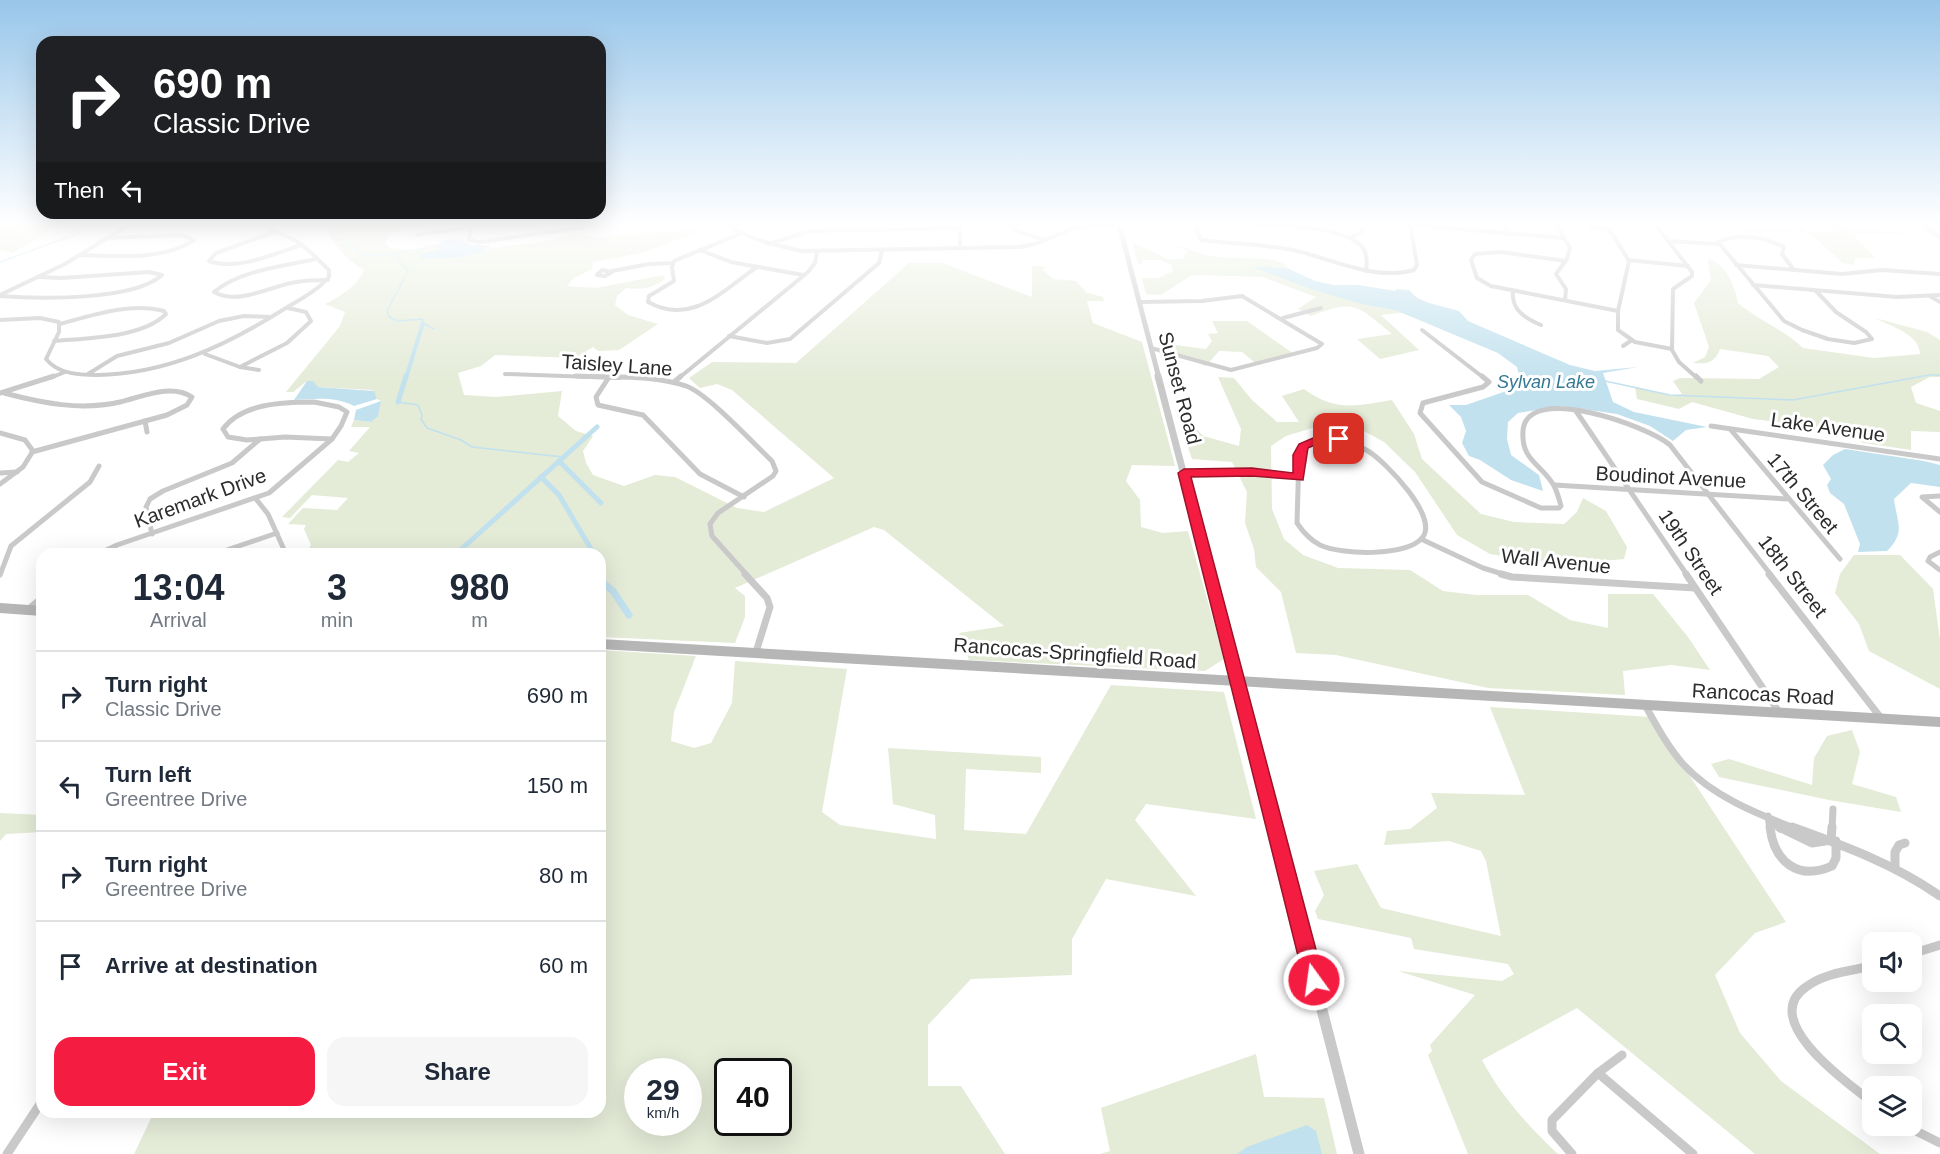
<!DOCTYPE html>
<style>
:root{--surface:#fff;--page:#f6f6f7;--text:#1f2937;--muted:#747a83;--line:#e0e1e3;--accent:#f41c41}
body{margin:0;font-family:Helvetica,sans-serif;background:var(--page);color:var(--text);height:100vh;display:flex;flex-direction:column;font-size:22px;white-space:nowrap}
*{box-sizing:border-box;margin:0}
p{font-size:20px;color:var(--muted)}
.icon{flex:none;width:33px;height:33px;fill:none;stroke:currentColor;stroke-width:2;stroke-linecap:round;stroke-linejoin:round}
.map{position:relative;flex:1;overflow:hidden}
.details{position:absolute;left:36px;top:548px;width:570px;height:570px;display:flex;flex-direction:column;background:var(--surface);border-radius:18px;box-shadow:0 6px 24px #0002}
.details>*{flex:none}
.banner{position:absolute;left:36px;top:36px;width:570px;height:183px;border-radius:18px;box-shadow:0 6px 24px #0002;background:#202124;color:#fff;overflow:hidden}
.tools{position:absolute;left:1862px;top:932px;display:grid;gap:12px}
.tools a{display:grid;place-items:center;width:60px;height:60px;border-radius:12px;background:var(--surface);box-shadow:0 6px 24px #0002;font-size:30px}
.speed{position:absolute;left:624px;top:1058px;display:flex;gap:12px;font-size:30px;font-weight:700;text-align:center}
.speed>*{display:grid;place-content:center;width:78px;height:78px;border-radius:50%;background:var(--surface);box-shadow:0 6px 24px #0002;line-height:1}
.speed small{font-size:15px;font-weight:400}
.speed .limit{border:3px solid #111;border-radius:9px;background:#fff;color:#111}
.pin{position:absolute;display:grid;place-items:center;width:51px;height:51px;color:#fff;margin:-26px;border-radius:12px;box-shadow:0 3px 9px #0006}
.me{position:absolute;width:66px;margin:-33px;rotate:346deg;stroke-linejoin:round;filter:drop-shadow(0 0 4px #0008)}
.turn{display:flex;align-items:center;gap:21px;height:126px;padding:0 18px;font-size:27px}
.turn .icon{width:78px;height:78px;stroke-width:2.5}
.turn b{display:block;font-size:42px;line-height:51px}
.then{display:flex;align-items:center;height:57px;padding:0 18px;background:#0003;gap:12px;font-size:22px}
.eta{display:flex;justify-content:space-evenly;align-items:center;height:102px;text-align:center}
.eta b{font-size:36px;font-weight:600;line-height:42px}
.primary-button{display:flex;gap:12px;margin-top:auto;padding:12px 18px}
.primary-button a{flex:1;height:69px;border-radius:18px;background:var(--accent);color:#fff;font-size:24px;font-weight:600;line-height:69px;text-align:center}
.primary-button a+a{background:var(--page);color:var(--text)}
ul{padding:0;list-style:none}
li{display:flex;align-items:center;gap:18px;height:90px;padding:0 18px;border-top:2px solid var(--line)}
li div{flex:1}
li b{display:block;font-size:22px}
li em{font-style:normal}
.map>svg:first-child{display:block}
.green{fill:#e4ebd7;fill-rule:evenodd}
.water{fill:#c1e1ee}
.lines{fill:none;stroke-linecap:round;stroke-linejoin:round}
.stream{stroke:#c1e1ee;stroke-width:1.5}
.canal-far2{stroke:#c1e1ee;stroke-width:4}
.canal-far1{stroke:#c1e1ee;stroke-width:5}
.canal{stroke:#c1e1ee;stroke-width:7}
.minor-far3{stroke:#c9c9c9;stroke-width:4}
.minor-far2{stroke:#c9c9c9;stroke-width:5}
.minor-far1{stroke:#c9c9c9;stroke-width:7}
.minor{stroke:#c9c9c9;stroke-width:9}
.tertiary-far3{stroke:#c9c9c9;stroke-width:5}
.tertiary-far2{stroke:#c9c9c9;stroke-width:7}
.tertiary-far1{stroke:#c9c9c9;stroke-width:8}
.tertiary{stroke:#c9c9c9;stroke-width:11}
.secondary{stroke:#b6b6b6;stroke-width:10}
.route{fill:#f41c41;stroke:#9f122a;stroke-width:1.5}
.labels{text-anchor:middle;stroke-width:6;stroke-linejoin:round;paint-order:stroke}
.far-water-label{font-size:18px;font-style:italic;fill:#347894;stroke:#fff}
.street-label{font-size:20px;fill:#2c2c2c;stroke:#fff}
</style>
<div class="map">
<svg width="1940" height="1154" viewBox="0 0 1940 1154">
<rect width="100%" height="100%" fill="#fff"/>
<g class="green">
<polygon points="0,224 60,224 13,253 0,250"/>
<path d="M310 224H417L414 228 391 233 385 242 390 248 410 251 461 238 469 245H489L492 248 541 242 573 234 601 237 708 228 642 253 593 262 592 269 573 279 567 286 596 288 663 275 665 279C652 288 642 290 626 288L617 296 615 305 628 315 658 324 619 350 598 351 593 347 575 358 495 355 481 366 458 373 464 395 496 397 562 391 558 416 576 431 593 436 583 451 586 463 593 475 624 486 655 475 675 477 737 508 764 512 834 478 732 390 717 384 700 388 689 378 712 362 796 363 909 263H942L1032 297V266L1046 267 1042 269 1053 279 1076 281 1087 293 1103 297 1104 301H1087L1093 323 1142 342 1175 466 1132 465 1126 481 1140 500 1141 527 1163 533 1188 531 1224 659 1205 671 969 660 959 633 1004 626 884 530 874 527 735 588 745 596V617L735 643 600 637V554L306 553 311 545 304 529 306 525 288 524 303 508 337 510 348 498 312 495 290 518 282 517 338 460 348 462 359 453 349 451 370 427H351L354 420 371 422 381 401 377 399 373 390 318 387 307 381 293 392H286L340 326 345 312 325 304C338 298 360 284 364 270 350 262 333 246 327 230Z"/>
<polygon points="1831,224 1846,224 1853,229 1901,231 1902,234 1853,234 1875,258 1855,258 1854,265 1843,263 1809,233 1691,230 1698,227 1833,231"/>
<path d="M1132 242 1168 259H1183L1187 251 1175 245C1187 248 1199 253 1211 256 1230 260 1274 254 1288 267L1271 271 1407 312 1381 315 1419 350 1380 359 1357 339 1392 334C1356 305 1356 299 1311 316L1298 309 1316 297 1263 277 1201 275 1190 276 1161 295 1146 294 1142 278H1159L1173 271 1171 264 1160 260H1143L1142 264H1138Z"/>
<path d="M1708 259C1725 262 1736 288 1738 303 1758 320 1785 330 1803 348L1874 358 1920 354C1920 334 1890 326 1875 318L1927 332 1940 340V377H1930L1911 387 1916 403 1940 411V432L1911 431V450L1864 443 1827 428 1753 419 1692 402 1679 409 1637 399 1635 387 1671 396 1682 394 1673 381 1680 378 1759 379 1779 367 1768 356 1720 349C1715 363 1707 364 1693 363L1705 357 1709 347 1694 303 1711 280Z"/>
<polygon points="1212,321 1247,321 1294,354 1258,365 1242,352 1219,351 1206,366 1179,356 1169,378 1159,343 1206,349 1212,341 1208,334 1218,333"/>
<path d="M1218 377 1234 378 1252 400 1277 422H1299L1282 396 1304 389C1335 412 1356 406 1392 400L1414 434 1422 459 1481 514 1514 522 1564 524 1577 512 1583 498 1606 511 1627 547 1624 559 1578 563 1534 561 1490 554 1457 535 1415 472 1384 442 1362 430 1322 425 1286 436 1271 446 1272 509 1284 539 1303 555 1338 568 1410 570 1443 591 1476 595H1528L1570 620 1608 628V594H1653L1688 637 1710 670 1671 665 1623 671 1625 695 1488 688 1336 655 1296 653 1281 592 1256 567 1254 549 1245 523 1247 492 1232 462 1192 459 1175 409 1185 416 1203 436 1239 446 1241 429Z"/>
<polygon points="1854,555 1900,555 1933,589 1940,640 1940,689 1869,651 1859,624 1835,593 1840,574"/>
<path d="M600 650 696 656 674 712 671 741 694 748 711 743 732 703 735 661 847 669 822 812 840 825 936 839 935 815 893 804 888 748 1041 757V773L966 769 964 830 1026 834 1111 685 1224 692 1256 819 1146 804 1135 820 1196 896 1106 879 1072 939V975L971 979 928 1025V1086H961L1005 1154H134L154 1112H600ZM638 1071H688V1122H638ZM728 1071H778V1122H728Z"/>
<path d="M1490 707 1651 717 1786 922 1755 933 1715 975 1740 1033 1781 1081 1880 1154H1755L1577 1008 1482 1060C1501 1096 1528 1126 1558 1154H1468L1428 1055 1432 1051 1430 1045 1475 995 1398 971 1502 981 1514 974 1508 964 1414 949 1411 938 1318 919 1315 911 1324 895 1314 871 1357 864 1381 908 1501 936 1486 861 1481 851 1449 841 1384 845 1387 831 1410 829 1437 808 1431 793 1525 795Z"/>
<polygon points="1852,730 1860,752 1852,784 1896,797 1901,812 1829,800 1719,777 1711,764 1729,759 1812,785 1814,758 1827,736"/>
<polygon points="0,813 42,815 42,832 6,834 0,841"/>
<polygon points="1256,1054 1264,1097 1324,1098 1337,1154 1100,1154 1110,1151 1101,1108"/>
</g>
<g class="water">
<path d="M453 239 471 245 485 246 486 249C467 260 443 257 422 259L419 257 420 254 438 250 441 241Z"/>
<polygon points="1252,267 1287,268 1315,281 1334,285 1358,285 1396,291 1395,289 1409,290 1417,298 1429,303 1459,311 1468,321 1570,365 1595,371 1638,367 1603,373 1613,402 1634,412 1707,427 1686,430 1673,441 1650,426 1617,414 1561,406 1518,413 1508,422 1507,439 1511,455 1539,475 1543,491 1511,480 1480,460 1469,456 1462,443 1466,431 1461,417 1449,405 1466,405 1515,388 1521,383 1517,367 1498,353 1395,310 1362,304 1311,289"/>
<path d="M307 381H313L318 387 374 391 377 399 354 406C335 396 314 399 294 400Z"/>
<polygon points="381,401 378,416 371,422 354,420 356,410"/>
<path d="M1845 449 1924 461 1940 465V487L1911 483 1894 499C1897 523 1906 532 1887 551L1858 552 1860 544 1844 504 1830 493 1827 485 1831 479 1823 465 1833 455Z"/>
<polygon points="1307,1125 1316,1131 1322,1154 1237,1154 1247,1147"/>
</g>
<g class="lines">
<g class="stream">
<polyline points="321,224 327,225 325,229 333,231 332,234 336,238 349,241 344,247 359,248 356,250 360,255 382,255 427,248"/>
<polyline points="78,229 89,224"/>
<polyline points="392,253 398,256 397,259 408,271 387,311 389,317 398,321 422,319 423,323 434,329"/>
<polyline points="0,262 76,234 79,231 73,226 77,224"/>
<polyline points="1605,381 1670,395 1793,400 1929,375 1940,375"/>
<polyline points="398,402 418,405 422,415 421,419 427,428 461,440 472,447 563,457"/>
</g>
<polyline class="canal-far2" points="406,378 423,323"/>
<g class="canal-far1">
<polyline points="398,402 406,376"/>
<polyline points="559,461 601,503"/>
<polyline points="541,477 559,495 594,554"/>
<polyline points="456,554 597,427"/>
<polyline points="600,565 602,575"/>
</g>
<polyline class="canal" points="601,574 603,583 613,591 629,615"/>
<g class="minor-far3">
<path d="M728 224C749 240 776 245 801 251L1020 247 1038 243 1076 227 1120 225"/>
<polyline points="960,224 960,248"/>
<polyline points="1008,224 1019,232 1045,240"/>
<path d="M1198 224 1197 232 1201 240C1232 244 1267 244 1297 251 1334 260 1376 281 1414 270L1417 265 1410 224"/>
<path d="M1251 224C1279 226 1345 225 1363 248 1368 255 1367 264 1366 271"/>
<polyline points="1503,224 1510,234"/>
<polyline points="1556,224 1570,248 1567,259 1556,274 1566,289 1565,300"/>
<polyline points="1606,224 1629,261 1618,311 1618,330 1635,342 1672,349"/>
<polyline points="1655,224 1692,272 1692,276 1673,289 1672,350 1679,362 1697,378"/>
<polyline points="1796,224 1802,228"/>
<polyline points="1411,225 1564,238"/>
<polyline points="471,226 469,240 480,242 606,224"/>
<polyline points="1592,228 1610,229"/>
<path d="M274 232 216 253 209 261C237 271 274 254 301 245"/>
<path d="M742 233 674 261 672 267 674 281 649 296 648 302C692 326 722 291 757 267"/>
<polyline points="417,235 486,224"/>
<polyline points="1349,238 1362,232 1363,224"/>
<polyline points="1668,241 1718,244"/>
<polyline points="768,244 810,231 960,228"/>
<polyline points="700,250 731,262 803,275"/>
<path d="M79 255C115 256 163 261 194 240L182 235 106 238"/>
<path d="M316 259C284 266 240 270 214 292 237 305 267 288 291 283 303 280 316 280 328 280"/>
<polyline points="1628,260 1688,266"/>
<polyline points="1566,261 1501,252 1475,254 1471,260 1477,278 1491,286 1618,311"/>
<polyline points="1736,265 1842,274 1882,270 1940,274"/>
<polygon points="602,270 612,272 605,276 597,275"/>
<path d="M1794 270 1782 254 1784 247C1765 237 1738 233 1718 242L1784 321 1802 330 1828 339 1854 343 1872 339 1866 332 1836 312 1816 291"/>
<polyline points="612,271 649,264 673,263"/>
<polyline points="1753,285 1897,297 1940,295"/>
<path d="M1513 291C1511 310 1525 318 1541 325"/>
<polyline points="0,295 65,264 130,224"/>
<path d="M0 296C38 299 134 301 162 275L149 272 61 278 39 277"/>
<polyline points="1930,296 1940,302"/>
<polyline points="1139,302 1202,301 1242,296 1322,344 1317,348 1231,370 1151,348"/>
<polyline points="1283,318 1321,308"/>
<path d="M0 320 40 318 59 322V332L46 359C58 374 79 375 97 375 165 374 223 347 281 311 297 301 316 292 329 277V270C318 260 308 248 296 241 286 234 273 234 266 224"/>
<polyline points="1422,330 1484,378"/>
<polyline points="729,336 767,343 790,339 879,263 882,250"/>
<path d="M54 341C87 338 142 338 166 314L164 311C130 302 93 315 60 324"/>
<polyline points="1623,346 1632,340"/>
<polyline points="205,354 240,367 259,370"/>
<polyline points="240,367 287,343 311,321 306,312 288,308"/>
<polyline points="88,374 117,356 169,343 219,321 244,316 271,317"/>
<polyline points="505,374 620,378"/>
<polyline points="50,378 65,372"/>
<polyline points="679,378 808,272 815,263 817,251"/>
</g>
<g class="minor-far2">
<path d="M576 376C612 378 651 374 686 386 707 393 753 443 772 461L776 471 773 476 718 513 710 524 712 536 747 575"/>
<path d="M1482 376 1489 382 1483 387 1423 403 1420 413 1482 482 1541 508H1559L1561 506C1559 499 1557 490 1553 484 1540 463 1521 460 1523 431 1526 382 1648 426 1670 445L1771 575"/>
<polyline points="1696,376 1701,381"/>
<polyline points="609,377 596,397 598,405 643,415 700,474 744,497"/>
<polyline points="674,382 681,376"/>
<polyline points="0,393 54,376"/>
<path d="M4 393C42 403 81 411 120 402 142 397 171 383 192 397L187 405 167 415 32 452"/>
<path d="M314 402 339 407 347 412 341 426 332 439 285 437 247 440 228 437 223 429C242 403 284 402 314 402Z"/>
<polyline points="1576,411 1687,575"/>
<polyline points="145,421 147,432"/>
<polyline points="1711,426 1940,459"/>
<polyline points="1731,430 1840,559"/>
<polyline points="0,433 25,440 33,451 23,467 0,484"/>
<path d="M1320 439C1337 440 1353 442 1368 451 1386 462 1440 518 1422 538 1406 557 1341 555 1320 545 1310 540 1303 532 1297 523L1299 455 1303 446Z"/>
<polyline points="0,473 17,472"/>
<polyline points="1184,473 1252,472 1299,477"/>
<polyline points="1554,485 1787,499"/>
<polyline points="1940,496 1922,497 1940,512"/>
<polyline points="256,499 268,514 286,554"/>
<polyline points="152,534 146,507 150,499 163,491 232,463 260,439"/>
<polyline points="1421,539 1483,568 1506,575"/>
<polyline points="1940,552 1930,557 1928,561 1940,570"/>
<polyline points="98,554 117,545 269,493 332,439"/>
<polyline points="215,554 277,533"/>
<polyline points="0,575 11,546 90,482 99,466"/>
</g>
<g class="minor-far1">
<polyline points="745,574 767,598 770,607 756,652"/>
<polyline points="1501,574 1512,577 1695,588"/>
<polyline points="1686,574 1779,712"/>
<polyline points="1769,574 1881,718"/>
<polyline points="29,609 42,598"/>
<path d="M1645 705C1656 725 1668 747 1683 764 1712 796 1757 814 1797 829"/>
<polyline points="1768,816 1770,829"/>
<polyline points="1770,819 1780,829"/>
<polyline points="1832,829 1833,809"/>
</g>
<g class="minor">
<path d="M1770 827C1774 862 1798 881 1832 866L1836 858V841"/>
<polyline points="1779,827 1812,843 1831,840 1832,827"/>
<path d="M1792 827C1845 846 1894 864 1940 896"/>
<polyline points="1895,866 1895,852 1899,845 1905,843"/>
<polyline points="1911,954 1940,945"/>
<path d="M1872 966C1850 971 1824 973 1806 987 1758 1020 1847 1083 1872 1102"/>
<polyline points="1598,1073 1693,1154"/>
<polyline points="1904,1125 1940,1143"/>
<polyline points="7,1154 42,1101"/>
<polyline points="1572,1154 1552,1131 1552,1120 1598,1073 1622,1055"/>
</g>
<g class="tertiary-far3">
<polyline points="1119,224 1159,378"/>
<polyline points="1921,224 1940,237"/>
</g>
<polyline class="tertiary-far2" points="1158,376 1210,575"/>
<polyline class="tertiary-far1" points="1209,574 1275,829"/>
<polyline class="tertiary" points="1275,827 1359,1154"/>
<g class="secondary">
<polyline points="0,608 42,611"/>
<polyline points="600,644 1940,722"/>
</g>
</g>
<linearGradient id="sky" x2="0" y2="1"><stop stop-color="#98c6ea"/><stop offset="0.58" stop-color="#fff"/><stop offset="1" stop-color="#fff" stop-opacity="0"/></linearGradient>
<rect width="1940" height="385" fill="url(#sky)"/>
<polygon class="route" points="1320,435 1339,435 1345,439 1339,442 1321,442 1308,448 1303,480 1252,476 1191,477 1324,980 1321,986 1314,989 1307,986 1304,980 1178,473 1184,469 1252,468 1293,473 1293,455 1299,444"/>
<g class="labels">
<g class="far-water-label">
<text x="1546" y="388">Sylvan Lake</text>
</g>
<g class="street-label">
<text transform="translate(617 365) rotate(4)" y="7">Taisley Lane</text>
<text transform="translate(1180 388) rotate(75)" y="7">Sunset Road</text>
<text transform="translate(1828 427) rotate(8)" y="7">Lake Avenue</text>
<text transform="translate(1671 477) rotate(3)" y="7">Boudinot Avenue</text>
<text transform="translate(1803 493) rotate(50)" y="7">17th Street</text>
<text transform="translate(200 498) rotate(-20)" y="7">Karemark Drive</text>
<text transform="translate(1691 552) rotate(56)" y="7">19th Street</text>
<text transform="translate(1556 561) rotate(6)" y="7">Wall Avenue</text>
<text transform="translate(1793 576) rotate(52)" y="7">18th Street</text>
<text transform="translate(1075 653) rotate(4)" y="7">Rancocas-Springfield Road</text>
<text transform="translate(1763 694) rotate(3)" y="7">Rancocas Road</text>
</g>
</g>
</svg>
<div class="tools">
<a><svg class="icon" aria-label="sound" viewBox="0 0 24 24"><path d="M4 9h4l5-4v14l-5-4H4zM17 9q2 3 0 6"/></svg></a>
<a><svg class="icon" aria-label="search" viewBox="0 0 24 24"><circle cx="10" cy="10" r="6"/><path d="M15 15l6 6"/></svg></a>
<a><svg class="icon" aria-label="layers" viewBox="0 0 24 24"><path d="M12 4l9 5-9 5-9-5zM3 14l9 5 9-5"/></svg></a>
</div>
<div class="speed"><div>29<small>km/h</small></div><div class="limit">40</div></div>
<div class="pin" style="left:1339px;top:439px;background:#d93025"><svg class="icon" aria-label="arrive" viewBox="0 0 24 24"><path d="M6 21V4h12l-3 4 3 4H6"/></svg></div>
<svg class="me" style="left:1314px;top:980px" viewBox="-20 -20 40 40"><circle r="17" fill="#f41c41" stroke="#fff" stroke-width="3"/><path d="M0-11L8 9 0 5-8 9z" fill="#fff"/></svg>
<div class="banner">
<div class="turn"><svg class="icon" aria-label="right" viewBox="0 0 24 24"><path d="M7 20v-9h11M14 6l5 5-5 5"/></svg><div><b>690 m</b>Classic Drive</div></div>
<div class="then">Then<svg class="icon" aria-label="left" viewBox="0 0 24 24"><path d="M17 20v-9H6M10 6l-5 5 5 5"/></svg></div>
</div>
<section class="details">
<div class="eta">
<div><b>13:04</b><p>Arrival</p></div>
<div><b>3</b><p>min</p></div>
<div><b>980</b><p>m</p></div>
</div>
<ul>
<li><svg class="icon" aria-label="right" viewBox="0 0 24 24"><path d="M7 20v-9h11M14 6l5 5-5 5"/></svg><div><b>Turn right</b><p>Classic Drive</p></div><em>690 m</em></li>
<li><svg class="icon" aria-label="left" viewBox="0 0 24 24"><path d="M17 20v-9H6M10 6l-5 5 5 5"/></svg><div><b>Turn left</b><p>Greentree Drive</p></div><em>150 m</em></li>
<li><svg class="icon" aria-label="right" viewBox="0 0 24 24"><path d="M7 20v-9h11M14 6l5 5-5 5"/></svg><div><b>Turn right</b><p>Greentree Drive</p></div><em>80 m</em></li>
<li><svg class="icon" aria-label="arrive" viewBox="0 0 24 24"><path d="M6 21V4h12l-3 4 3 4H6"/></svg><div><b>Arrive at destination</b></div><em>60 m</em></li>
</ul>
<div class="primary-button"><a>Exit</a><a>Share</a></div>
</section>
</div>
